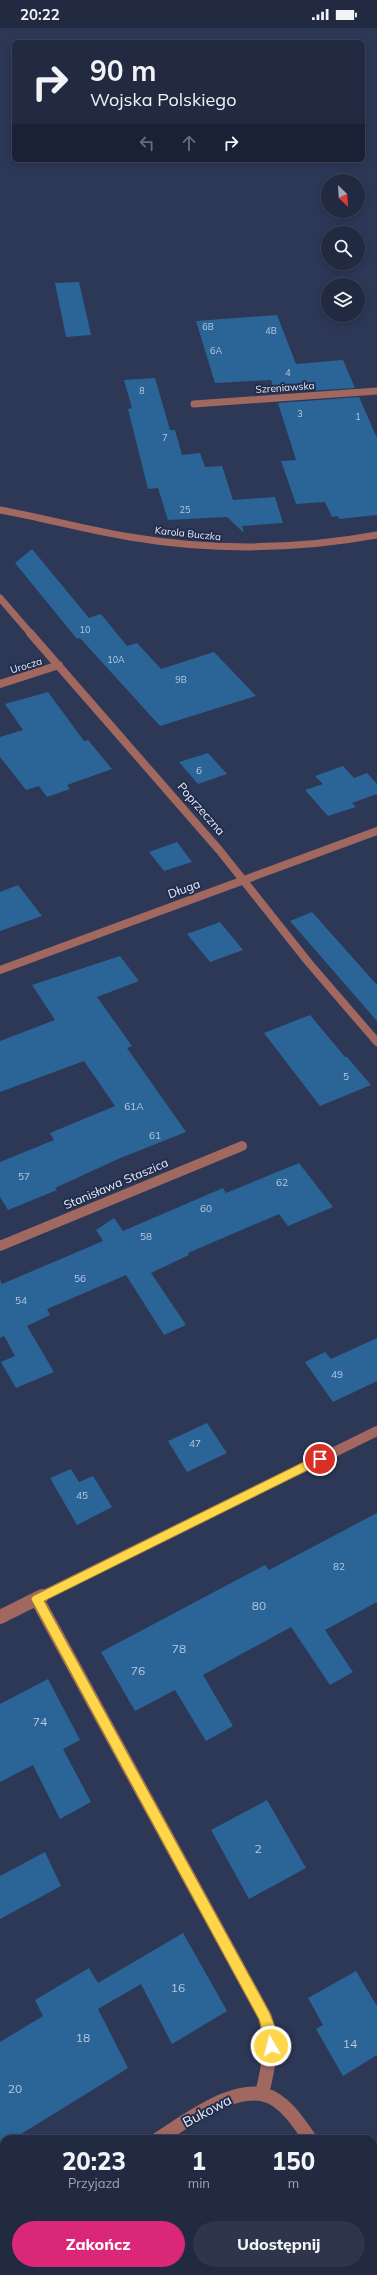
<!DOCTYPE html>
<html lang="pl">
<meta charset="utf-8">
<style>
:root{--surface:#222a41;--page:#2e364c;--text:#f1f3f6;--muted:#a2a7b1;--line:#3f465a;--accent:#db2777}
body{margin:0;font-family:Mulish,sans-serif;background:var(--page);color:var(--text);height:100vh;display:flex;flex-direction:column;font-size:15px;white-space:nowrap}
*{box-sizing:border-box;margin:0}
p{font-size:13px;color:var(--muted)}
.icon{flex:none;width:22px;height:22px;fill:none;stroke:currentColor;stroke-width:2;stroke-linecap:round;stroke-linejoin:round}
.map{position:relative;flex:1;overflow:hidden}
.panel{position:absolute;left:0px;top:2107px;width:377px;height:140px;display:flex;flex-direction:column;background:var(--surface);border-radius:12px 12px 0 0;box-shadow:0 2px 10px #0003,0 0 0 1px var(--line)}
.panel>*{flex:none}
.top-card{position:absolute;left:12px;top:12px;width:353px;height:122px;border-radius:6px;box-shadow:0 2px 10px #0003,0 0 0 1px var(--line);background:#222a41;color:var(--text);overflow:hidden}
.needle{width:26px;rotate:155deg}
.tools{position:absolute;left:321px;top:146px;display:grid;gap:8px}
.tools a{display:grid;place-items:center;width:44px;height:44px;border-radius:50%;background:var(--surface);box-shadow:0 2px 10px #0003,0 0 0 1px var(--line);font-size:20px}
.pin{position:absolute;display:grid;place-items:center;width:34px;height:34px;color:#fff;margin:-17px;border:2px solid #fff;border-radius:50%;box-shadow:0 1px 4px #0007}
.me{position:absolute;width:44px;margin:-22px;rotate:352deg;stroke-linejoin:round;filter:drop-shadow(0 0 3px #0008)}
.turn{display:flex;align-items:center;gap:14px;height:84px;padding:0 12px;font-size:18px}
.turn .icon{width:52px;height:52px;stroke-width:2.5}
.turn b{display:block;font-size:28px;line-height:34px}
.lanes{display:flex;align-items:center;height:38px;padding:0 12px;background:#0003;justify-content:center;gap:20px;direction:ltr}
.lanes .off{opacity:.35}
.eta{display:flex;justify-content:space-evenly;align-items:center;height:68px;text-align:center}
.eta b{font-size:24px;font-weight:800;line-height:28px}
.primary-button{display:flex;gap:8px;margin-top:auto;padding:8px 12px}
.primary-button a{flex:1;height:46px;border-radius:24px;background:var(--accent);color:#fff;font-size:16px;font-weight:800;line-height:46px;text-align:center}
.primary-button a+a{background:var(--page);color:var(--text)}
.status{display:flex;justify-content:space-between;align-items:center;height:28px;padding:0 20px;background:var(--surface);direction:ltr}
.status svg{height:11px;fill:currentColor}
.map>svg:first-child{display:block}
.green{fill:#256c35}
.building{fill:#2b6496}
.lines{fill:none;stroke-linecap:round;stroke-linejoin:round}
.minor-far3{stroke:#a16860;stroke-width:7}
.minor-far2{stroke:#a16860;stroke-width:8}
.minor-far1{stroke:#a16860;stroke-width:10}
.minor{stroke:#a16860;stroke-width:14}
.route{fill:#ffd54a;stroke:#a68a30}
.labels{text-anchor:middle;stroke-width:4;stroke-linejoin:round;paint-order:stroke}
.far-number-label{font-size:9px;fill:#b6cae2}
.far-street-label{font-size:10px;fill:#e5ecfc;stroke:#232e4c}
.number-label{font-size:10px;fill:#b6cae2}
.street-label{font-size:12px;fill:#e5ecfc;stroke:#232e4c}
.near-number-label{font-size:12px;fill:#b6cae2}
.near-street-label{font-size:14px;fill:#e5ecfc;stroke:#232e4c}
</style>
<div class="status"><b>20:22</b><svg viewBox="0 0 49 12"><path d="M0 12V9h3v3zM5 12V6h3v6zM10 12V3h3v9zM15 12V0h3v12zM26 1h20v11H26zM47 4h2v5h-2z"/></svg></div>
<div class="map">
<svg width="377" height="2247" viewBox="0 0 377 2247">
<rect width="100%" height="100%" fill="#2d3857"/>
<polygon class="green" points="111,2243 346,2243 348,2247 113,2247"/>
<g class="building">
<polygon points="79,254 91,307 66,309 55,255"/>
<polygon points="277,287 296,336 343,332 355,360 275,365 271,352 215,355 196,293"/>
<polygon points="155,350 170,402 175,402 182,427 200,425 205,439 222,438 233,472 275,469 283,495 242,498 244,505 227,489 168,492 158,460 148,461 128,381 132,380 124,352"/>
<polygon points="359,369 377,410 377,487 339,491 338,488 332,489 325,474 296,476 281,433 296,432 278,375"/>
<polygon points="32,521 89,590 101,586 127,618 137,615 161,641 214,624 256,668 160,698 80,610 77,611 15,535"/>
<polygon points="48,664 84,713 88,712 112,741 67,757 70,761 47,769 39,758 26,762 0,729 0,709 23,702 5,676"/>
<polygon points="208,725 227,746 198,756 179,734"/>
<polygon points="343,738 354,750 367,745 377,756 377,766 352,775 356,779 328,788 305,762 323,756 315,748"/>
<polygon points="177,814 192,834 164,843 149,824"/>
<polygon points="18,857 42,888 0,903 0,864"/>
<polygon points="312,884 377,957 377,993 290,893"/>
<polygon points="220,894 243,922 210,934 187,906"/>
<polygon points="120,928 139,953 97,969 132,1018 127,1020 186,1104 118,1131 55,1160 57,1162 8,1182 0,1169 0,1134 54,1112 50,1105 115,1078 84,1033 0,1064 0,1013 55,992 32,957"/>
<polygon points="310,987 345,1029 347,1029 371,1057 320,1078 264,1005"/>
<polygon points="299,1135 333,1179 288,1198 279,1186 188,1225 189,1227 151,1245 186,1297 164,1307 126,1247 47,1281 50,1287 27,1298 54,1344 16,1360 1,1334 15,1328 4,1308 0,1310 0,1252 2,1256 103,1213 96,1202 114,1190 123,1203 223,1160 226,1165"/>
<polygon points="377,1310 377,1353 333,1374 305,1334 325,1324 331,1331"/>
<polygon points="207,1395 227,1425 187,1444 168,1413"/>
<polygon points="71,1441 79,1454 93,1448 112,1479 77,1497 50,1450"/>
<polygon points="377,1485 377,1574 325,1602 353,1644 330,1657 291,1599 203,1647 233,1698 206,1713 175,1662 135,1683 101,1624 265,1537 269,1542"/>
<polygon points="48,1651 80,1712 63,1721 91,1774 60,1791 33,1737 0,1754 0,1676"/>
<polygon points="267,1772 306,1840 249,1871 211,1802"/>
<polygon points="45,1824 61,1858 0,1891 0,1848"/>
<polygon points="183,1905 227,1983 172,2016 141,1956 98,1981 128,2040 13,2111 4,2111 4,2117 0,2119 0,2014 43,1988 35,1972 89,1940 98,1955"/>
<polygon points="356,1943 377,1978 377,2027 343,2048 316,2001 323,1997 308,1970"/>
</g>
<g class="lines">
<g class="minor-far3">
<polyline points="194,376 377,363"/>
<path d="M0 482C44 490 87 502 130 509 213 523 295 522 377 507"/>
<polyline points="0,570 31,606"/>
</g>
<g class="minor-far2">
<polyline points="30,605 220,823 309,935 377,1014"/>
<polyline points="0,656 59,637"/>
<polyline points="0,942 377,803"/>
</g>
<g class="minor-far1">
<polyline points="0,1218 242,1118"/>
<polyline points="40,1569 377,1403"/>
</g>
<g class="minor">
<path d="M37 1571 265 1989C273 2016 269 2038 262 2065"/>
<polyline points="0,1589 42,1568"/>
<path d="M158 2111C187 2093 242 2049 276 2072 291 2082 300 2097 310 2111"/>
<polyline points="0,2207 4,2204"/>
<polyline points="373,2222 377,2229"/>
<polyline points="58,2243 60,2247"/>
</g>
</g>
<path class="route" d="M320 1426 324 1428V1434L44 1573 269 1984C274 1996 281 2010 276 2023L271 2025 266 2023C263 2015 263 2002 259 1991L31 1571 33 1568Z"/>
<g class="labels">
<g class="far-number-label">
<text x="208" y="302">6B</text>
<text x="271" y="306">4B</text>
<text x="216" y="326">6A</text>
<text x="288" y="348">4</text>
<text x="142" y="366">8</text>
<text x="300" y="389">3</text>
<text x="358" y="392">1</text>
<text x="165" y="413">7</text>
<text x="185" y="485">25</text>
<text x="85" y="605">10</text>
<text x="116" y="635">10A</text>
<text x="181" y="655">9B</text>
</g>
<g class="far-street-label">
<text transform="translate(285 359) rotate(-4)" y="4">Szreniawska</text>
<text transform="translate(188 505) rotate(6)" y="4">Karola Buczka</text>
<text transform="translate(26 637) rotate(-17)" y="4">Urocza</text>
</g>
<g class="number-label">
<text x="199" y="746">6</text>
<text x="346" y="1052">5</text>
<text x="134" y="1082">61A</text>
<text x="155" y="1111">61</text>
<text x="24" y="1152">57</text>
<text x="282" y="1158">62</text>
<text x="206" y="1184">60</text>
<text x="146" y="1212">58</text>
<text x="80" y="1254">56</text>
<text x="21" y="1276">54</text>
<text x="337" y="1350">49</text>
<text x="195" y="1419">47</text>
<text x="82" y="1471">45</text>
<text x="339" y="1542">82</text>
</g>
<g class="street-label">
<text transform="translate(201 781) rotate(49)" y="4">Poprzeczna</text>
<text transform="translate(184 861) rotate(-20)" y="4">Długa</text>
<text transform="translate(116 1156) rotate(-23)" y="4">Stanisława Staszica</text>
</g>
<g class="near-number-label">
<text x="259" y="1582">80</text>
<text x="179" y="1625">78</text>
<text x="138" y="1647">76</text>
<text x="40" y="1698">74</text>
<text x="258" y="1825">2</text>
<text x="178" y="1964">16</text>
<text x="83" y="2014">18</text>
<text x="350" y="2020">14</text>
<text x="15" y="2065">20</text>
</g>
<g class="near-street-label">
<text transform="translate(207 2083) rotate(-28)" y="5">Bukowa</text>
</g>
</g>
</svg>
<div class="tools">
<a><svg class="needle" viewBox="-14 -14 28 28"><path d="M0-13l5 13h-10z" fill="#e53935"/><path d="M0 13l5-13h-10z" fill="#a2a7b1"/></svg></a>
<a><svg class="icon" aria-label="search" viewBox="0 0 24 24"><circle cx="10" cy="10" r="6"/><path d="M15 15l6 6"/></svg></a>
<a><svg class="icon" aria-label="layers" viewBox="0 0 24 24"><path d="M12 4l9 5-9 5-9-5zM3 14l9 5 9-5"/></svg></a>
</div>
<div class="pin" style="left:320px;top:1431px;background:#d93025"><svg class="icon" aria-label="arrive" viewBox="0 0 24 24"><path d="M6 21V4h12l-3 4 3 4H6"/></svg></div>
<svg class="me" style="left:271px;top:2018px" viewBox="-20 -20 40 40"><circle r="17" fill="#ffd54a" stroke="#fff" stroke-width="3"/><path d="M0-11L8 9 0 5-8 9z" fill="#fff"/></svg>
<div class="top-card">
<div class="turn"><svg class="icon" aria-label="right" viewBox="0 0 24 24"><path d="M7 20v-9h11M14 6l5 5-5 5"/></svg><div><b>90 m</b>Wojska Polskiego</div></div>
<div class="lanes"><svg class="icon off" aria-label="left" viewBox="0 0 24 24"><path d="M17 20v-9H6M10 6l-5 5 5 5"/></svg><svg class="icon off" aria-label="ahead" viewBox="0 0 24 24"><path d="M12 20V5M6 11l6-6 6 6"/></svg><svg class="icon" aria-label="right" viewBox="0 0 24 24"><path d="M7 20v-9h11M14 6l5 5-5 5"/></svg></div>
</div>
<section class="panel">
<div class="eta">
<div><b>20:23</b><p>Przyjazd</p></div>
<div><b>1</b><p>min</p></div>
<div><b>150</b><p>m</p></div>
</div>
<div class="primary-button"><a>Zakończ</a><a>Udostępnij</a></div>
</section>
</div>
